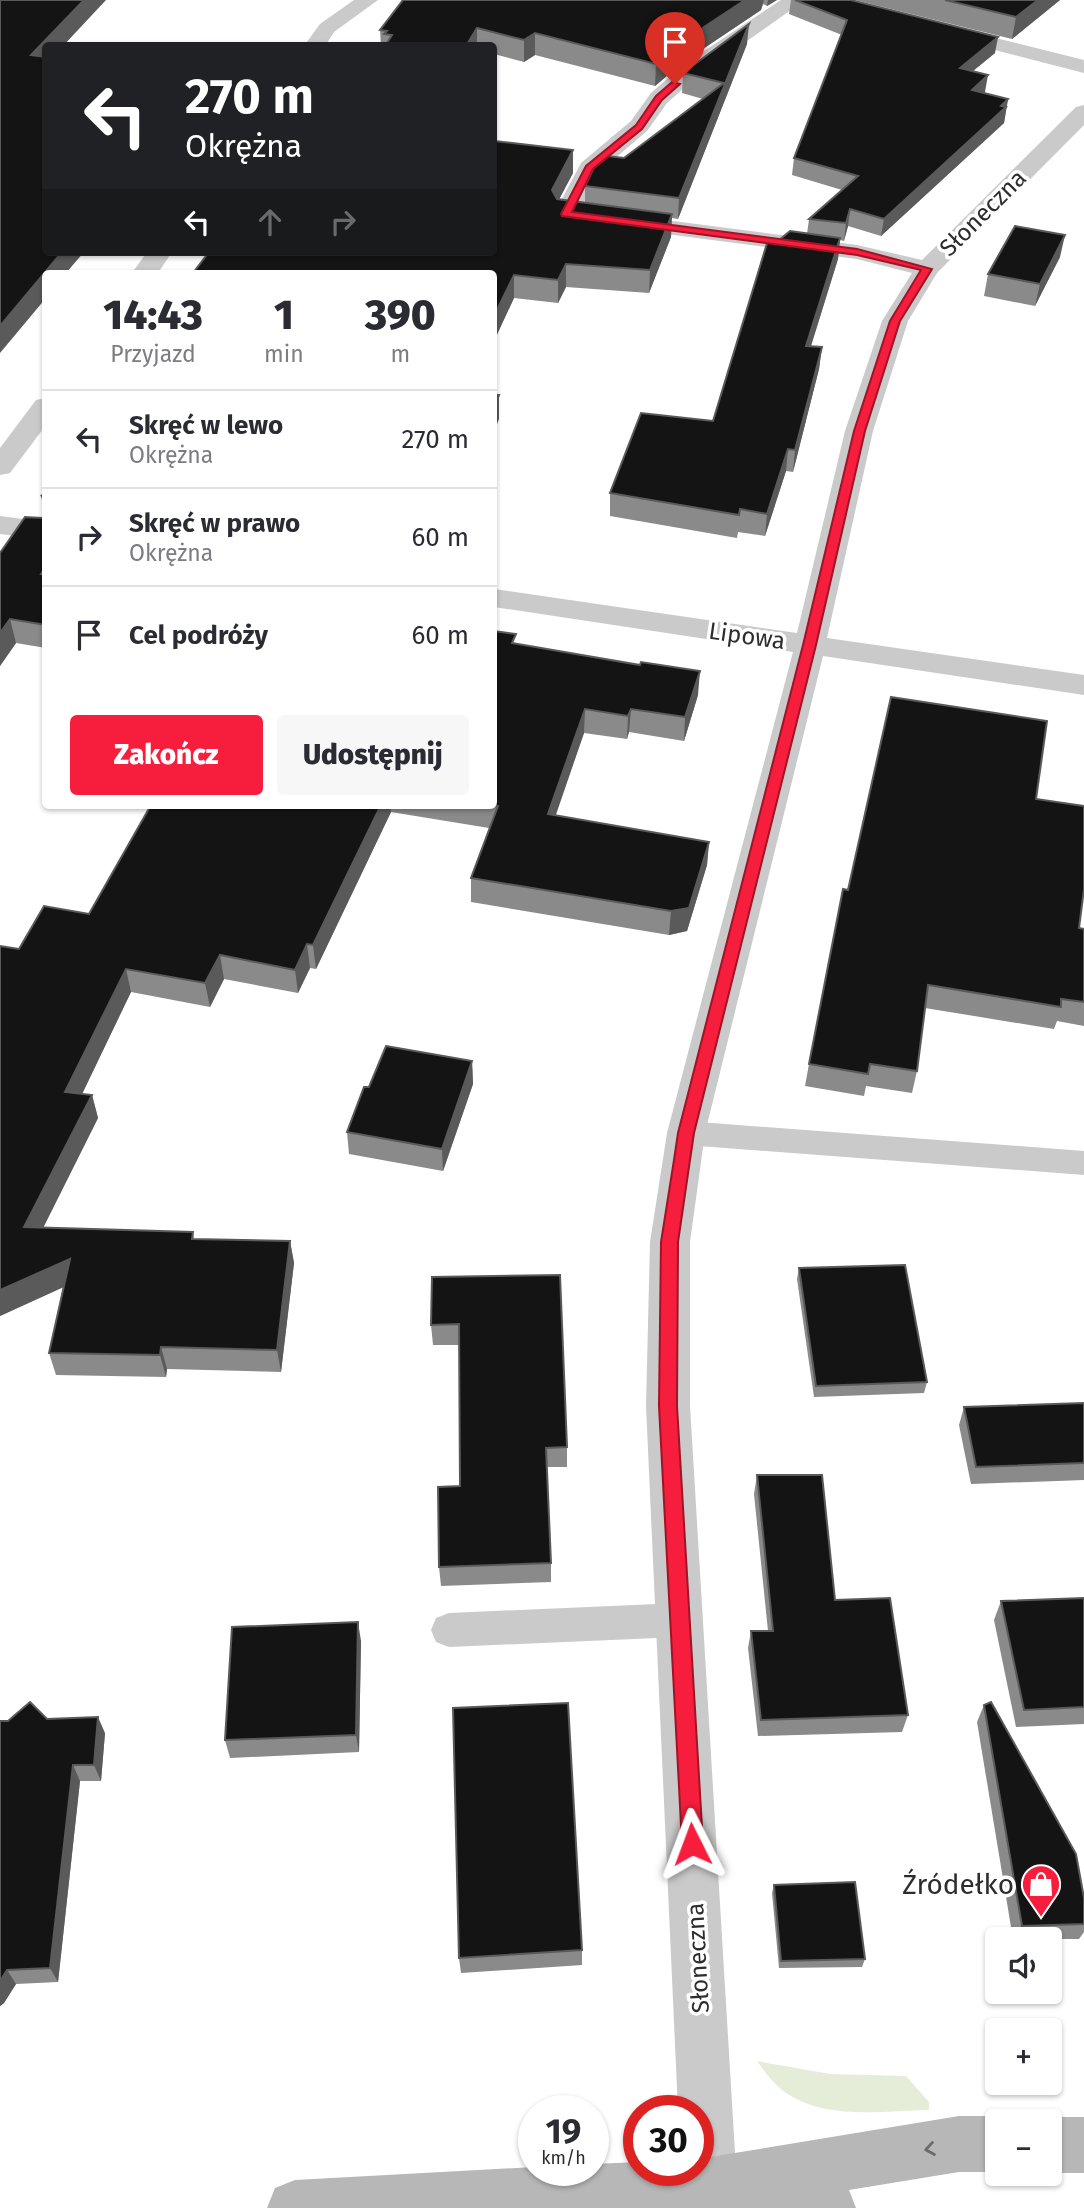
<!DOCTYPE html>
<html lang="pl">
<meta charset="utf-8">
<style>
:root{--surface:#fff;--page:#f7f7f7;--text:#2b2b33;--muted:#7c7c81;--line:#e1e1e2;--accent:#f61e3c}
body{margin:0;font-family:"Fira Sans",sans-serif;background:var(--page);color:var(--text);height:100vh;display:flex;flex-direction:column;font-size:26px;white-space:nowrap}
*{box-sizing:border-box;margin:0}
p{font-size:23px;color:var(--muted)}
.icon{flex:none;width:38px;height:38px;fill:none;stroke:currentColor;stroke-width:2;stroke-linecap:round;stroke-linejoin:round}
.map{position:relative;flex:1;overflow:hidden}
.sheet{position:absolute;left:42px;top:270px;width:455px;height:539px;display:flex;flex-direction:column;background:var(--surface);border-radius:7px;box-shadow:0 2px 5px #0004}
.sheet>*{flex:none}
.guide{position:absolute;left:42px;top:42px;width:455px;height:214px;border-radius:7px;box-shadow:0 2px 5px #0004;background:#202124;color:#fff;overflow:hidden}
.tools{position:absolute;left:985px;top:1927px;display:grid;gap:14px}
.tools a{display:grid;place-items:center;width:77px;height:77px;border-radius:7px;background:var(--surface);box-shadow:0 2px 5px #0004;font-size:35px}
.speed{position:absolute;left:518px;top:2095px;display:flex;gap:14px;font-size:35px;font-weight:700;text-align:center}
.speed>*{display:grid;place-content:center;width:91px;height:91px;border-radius:50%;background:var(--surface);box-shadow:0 2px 5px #0004;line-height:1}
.speed small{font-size:18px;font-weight:400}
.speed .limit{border:10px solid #d22;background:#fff;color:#111}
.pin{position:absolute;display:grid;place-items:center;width:60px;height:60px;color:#fff;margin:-72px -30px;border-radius:50% 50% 50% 0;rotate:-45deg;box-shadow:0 0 7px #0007}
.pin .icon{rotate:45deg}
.me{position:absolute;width:77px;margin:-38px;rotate:357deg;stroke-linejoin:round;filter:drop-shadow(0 0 5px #0008)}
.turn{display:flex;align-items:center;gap:24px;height:147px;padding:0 28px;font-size:32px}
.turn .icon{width:91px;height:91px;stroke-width:2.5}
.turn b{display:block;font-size:49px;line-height:60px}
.lanes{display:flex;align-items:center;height:66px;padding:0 28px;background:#0003;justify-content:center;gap:35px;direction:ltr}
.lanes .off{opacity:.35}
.eta{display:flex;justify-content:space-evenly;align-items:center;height:119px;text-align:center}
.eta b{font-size:42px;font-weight:800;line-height:49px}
.button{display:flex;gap:14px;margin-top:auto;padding:14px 28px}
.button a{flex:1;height:80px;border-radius:7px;background:var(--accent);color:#fff;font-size:28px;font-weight:800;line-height:80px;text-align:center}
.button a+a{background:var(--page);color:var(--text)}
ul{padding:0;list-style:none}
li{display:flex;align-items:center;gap:21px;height:98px;padding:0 28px;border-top:2px solid var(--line)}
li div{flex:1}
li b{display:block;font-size:26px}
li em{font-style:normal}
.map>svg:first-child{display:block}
.green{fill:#e5edd9}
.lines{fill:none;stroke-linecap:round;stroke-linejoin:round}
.service{fill:#cacaca;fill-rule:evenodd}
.minor{fill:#cacaca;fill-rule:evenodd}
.tertiary{fill:#cacaca;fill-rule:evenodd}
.secondary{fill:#b7b7b7;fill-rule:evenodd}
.wall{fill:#8a8a8a}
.shaded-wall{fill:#5a5a5a}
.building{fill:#141414;stroke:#5a5a5a;stroke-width:2}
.oneway{stroke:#6b6b6b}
.route{fill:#f61e3c;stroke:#a01427;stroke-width:2}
.labels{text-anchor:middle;stroke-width:7;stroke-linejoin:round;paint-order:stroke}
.street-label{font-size:24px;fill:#2d2d2d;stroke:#fff}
.near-poi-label{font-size:28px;fill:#2d2d2d;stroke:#fff;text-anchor:end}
</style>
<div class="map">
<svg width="1084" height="2208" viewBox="0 0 1084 2208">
<rect width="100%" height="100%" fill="#fff"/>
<path class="green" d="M757 2061 830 2074 906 2076 929 2102V2110C882 2111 822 2121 782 2090 772 2082 764 2071 757 2061Z"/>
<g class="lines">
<g class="service">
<polygon points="686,1121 1084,1151 1084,1175 686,1145 675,1141 671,1133 675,1125"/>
<polygon points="680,1603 693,1608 698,1620 693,1632 680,1637 449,1647 436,1642 431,1630 436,1618 449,1613"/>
</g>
<g class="minor">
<polygon points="781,0 805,0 699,75 667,103 647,131 599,172 581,209 857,245 922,260 1076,107 1084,105 1084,125 937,273 908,321 873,431 827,638 1084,675 1084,695 823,656 705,1133 690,1242 690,1406 737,2186 729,2206 694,2208 689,2206 681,2186 680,2170 698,2170 698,2110 678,2110 646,1406 650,1242 667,1133 793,652 494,607 494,589 797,633 845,431 882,321 912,273 857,259 566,221 557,219 554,214 581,163 631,121 651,93 683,65"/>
<polygon points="947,26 1084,60 1084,73 940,36 936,32 940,28"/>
<polygon points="0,516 46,522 46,540 0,534"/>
</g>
<g class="tertiary">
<polygon points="354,0 378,0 334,32 325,46 304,46 320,24"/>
<polygon points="147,252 172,252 158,273 132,273"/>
<polygon points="46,398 46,425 10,473 0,475 0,448 36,400"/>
</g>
<g class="secondary">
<polygon points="959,2116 998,2116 1009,2121 998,2121 998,2172 959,2172 849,2190 856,2208 267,2208 275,2188 295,2180 534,2167 534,2170 593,2170 593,2164 639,2162 639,2170 698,2170 698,2159"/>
<polygon points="1050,2117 1084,2117 1084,2173 1050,2173 1050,2121 1041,2121"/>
</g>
</g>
<g class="wall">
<polygon points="403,0 777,0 767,6 763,4 761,10 682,63 655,86 535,55 524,62 494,54 494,46 381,46 380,30"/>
<polygon points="791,0 851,0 995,53 973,71 985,92 984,93 1008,99 1004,123 881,236 848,226 844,241 840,240 838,259 811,346 822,347 819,369 793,472 786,471 765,536 738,532 737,538 610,516 610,493 713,421 778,241 807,234 809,219 842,190 792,175 794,158 842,35 789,14"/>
<polygon points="855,0 1060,0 1012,39"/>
<polygon points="747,44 678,219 672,218 671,237 649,293 566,287 558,303 514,298 494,341 494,273 573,150 573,173 559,199 585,202 585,186 703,99 682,93 683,73"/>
<polygon points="1060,257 1035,306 984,296 988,274"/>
<polygon points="41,495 46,498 46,648 16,643 0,666 0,553 43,518 43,506"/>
<polygon points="516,644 698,695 684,741 629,732 627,739 584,733 555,815 709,842 707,865 687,931 669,935 471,902 471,878 489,828 391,812 316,969 310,968 298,993 224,979 210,1007 131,992 82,1094 92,1095 98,1118 43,1228 193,1232 194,1239 290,1241 294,1263 281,1372 167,1369 166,1377 56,1375 49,1353 63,1287 0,1316 19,949 89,914 151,805 494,805"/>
<polygon points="1036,799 1079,928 1084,929 1084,1026 1057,1021 1054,1029 925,1008 917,1071 912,1093 866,1086 864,1096 805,1086 809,1064"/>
<polygon points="472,1061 473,1084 443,1171 349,1154 347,1132 369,1087"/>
<polygon points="799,1268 927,1382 924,1393 814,1397 797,1279"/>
<polygon points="432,1277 567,1447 567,1467 547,1467 551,1563 551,1582 441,1586 439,1567 460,1486 459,1345 433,1345 431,1325"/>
<polygon points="1084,1403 1084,1480 971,1484 959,1425 964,1407"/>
<polygon points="757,1475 908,1715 902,1732 758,1736 748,1648 751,1631 768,1631 754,1494"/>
<polygon points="1084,1598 1084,1724 1016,1727 994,1620 1001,1601"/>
<polygon points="361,1641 359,1752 230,1758 225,1740"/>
<polygon points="984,1705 1084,1898 1084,1932 1079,1939 1013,1939 977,1722"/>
<polygon points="47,1719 105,1733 101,1781 80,1781 58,1982 16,1984 4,2003 0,2006"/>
<polygon points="774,1885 865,1959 862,1967 779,1968 772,1893"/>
<polygon points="582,1950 582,1965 461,1973 459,1958"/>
</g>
<g class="shaded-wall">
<polygon points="84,0 106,0 63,46 46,46 46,64 31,55"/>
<polygon points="745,0 764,0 761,10 682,63 655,86 656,64 683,41"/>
<polygon points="768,0 777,0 767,6"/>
<polygon points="1038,0 1060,0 1012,39 1016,17"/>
<polygon points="749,24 747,44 678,219 679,198"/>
<polygon points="477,28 477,46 466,46"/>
<polygon points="535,33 535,55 524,62 524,40"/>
<polygon points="998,37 995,53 957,84 960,68"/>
<polygon points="988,75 985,92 969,106 972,90"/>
<polygon points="1008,99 1004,123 881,236 884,219"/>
<polygon points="573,150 573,173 552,213 552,190"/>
<polygon points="850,209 848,226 844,241 846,223"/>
<polygon points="672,214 671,237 649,293 650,270"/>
<polygon points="1065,235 1060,257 1035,306 1040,284"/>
<polygon points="840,238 838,259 804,368 806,346"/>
<polygon points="62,252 84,252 66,273 46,273 46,298 0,353 0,326"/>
<polygon points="566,264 566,287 558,303 558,280"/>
<polygon points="514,275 514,298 494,341 494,316"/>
<polygon points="822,347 819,369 793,472 795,450"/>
<polygon points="499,395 499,419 494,432 494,407"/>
<polygon points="788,449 786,471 765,536 767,514"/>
<polygon points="10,619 16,643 0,666 0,633"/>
<polygon points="700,671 698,695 684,741 685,717"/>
<polygon points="585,709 584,733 548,838 548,814"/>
<polygon points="631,709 629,732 627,739 628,716"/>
<polygon points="381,805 390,805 391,812 316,969 313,945"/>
<polygon points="709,842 707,865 687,931 669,935 671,911"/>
<polygon points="307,944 310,968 298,993 295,970"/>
<polygon points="220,955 224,979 210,1007 205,983"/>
<polygon points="126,969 131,992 72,1115 65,1092"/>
<polygon points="472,1061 473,1084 443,1171 442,1149"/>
<polygon points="92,1095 98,1118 32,1250 24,1227"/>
<polygon points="290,1241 294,1263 281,1372 277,1350"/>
<polygon points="70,1259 77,1281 0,1316 0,1290"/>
<polygon points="161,1347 167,1369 166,1377 160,1355"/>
<polygon points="358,1622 361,1641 359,1752 356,1735"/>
<polygon points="98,1717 105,1733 101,1781 94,1765"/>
<polygon points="73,1765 80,1781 58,1982 50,1968"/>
<polygon points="7,1970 16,1984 4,2003 0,2006 0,1981"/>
</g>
<g class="building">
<polygon points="0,0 84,0 31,55 46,57 46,252 62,252 0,326"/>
<polygon points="403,0 745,0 683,41 656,64 535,33 524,40 477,28 466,46 385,46 392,35 384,34 387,31 380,30"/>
<polygon points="795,0 851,0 998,37 960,68 988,75 972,90 1008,99 1001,106 1006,107 884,219 850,209 846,223 809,219 858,176 794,158 847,20"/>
<polygon points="945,0 1038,0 1016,17"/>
<polygon points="749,24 679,198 585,186 600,155 624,158 724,83 683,73"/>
<polygon points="494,141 573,150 552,190 557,199 672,214 650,270 566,264 558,280 514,275 494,316 494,273 193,273 209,252 494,252"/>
<polygon points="1015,226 1065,235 1040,284 988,274"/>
<polygon points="790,231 840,238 806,346 822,347 795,450 788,449 767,514 740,509 739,515 610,493 641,413 713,421 768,240 778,241"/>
<polygon points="494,395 499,395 494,407"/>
<polygon points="41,495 46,498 46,567 41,574 46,575 46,625 10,619 0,633 0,553 25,517 43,518 43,498"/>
<polygon points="494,631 516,634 512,643 640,665 641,662 700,671 685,717 631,709 628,716 585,709 548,814 709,842 689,908 671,911 471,878 498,806 492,805 494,805"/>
<polygon points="891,697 1047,721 1036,799 1084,806 1084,889 1079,928 1084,929 1084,1002 1061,999 1061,1007 928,985 917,1071 870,1064 868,1074 809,1064 843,889 848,890"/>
<polygon points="151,805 381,805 313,945 307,944 295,970 220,955 205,983 126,969 65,1092 92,1095 24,1227 193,1232 192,1239 290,1241 277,1350 161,1347 160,1355 49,1353 70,1259 0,1290 0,946 19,949 44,906 89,914"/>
<polygon points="386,1046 472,1061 442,1149 347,1132 364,1087 369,1087"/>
<polygon points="905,1265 927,1382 816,1386 799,1268"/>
<polygon points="560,1275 567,1447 546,1448 551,1563 439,1567 438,1487 460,1486 459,1324 431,1325 432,1277"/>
<polygon points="1084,1403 1084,1463 976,1467 964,1407"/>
<polygon points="757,1475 822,1475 835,1600 890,1598 908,1715 761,1720 751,1631 773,1631"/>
<polygon points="1084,1598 1084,1707 1024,1710 1001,1601"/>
<polygon points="358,1622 356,1735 225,1740 232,1627"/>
<polygon points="30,1702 47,1719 98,1717 94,1765 73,1765 50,1968 7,1970 0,1981 0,1721 8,1721"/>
<polygon points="991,1702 1076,1854 1084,1898 1084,1924 1022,1926 984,1705"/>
<polygon points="568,1703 582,1950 459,1958 453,1708"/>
<polygon points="855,1882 865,1959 781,1961 774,1885"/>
</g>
<defs><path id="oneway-chevron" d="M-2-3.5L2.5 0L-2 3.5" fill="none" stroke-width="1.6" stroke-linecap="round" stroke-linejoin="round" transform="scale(1.75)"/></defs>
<use class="oneway" href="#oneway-chevron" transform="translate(930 2149) rotate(171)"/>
<polygon class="route" points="672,82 680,84 662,100 642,129 593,169 572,212 857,249 932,269 900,321 865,431 816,645 694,1133 690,1160 678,1242 677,1406 703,1844 700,1851 692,1854 685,1851 682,1844 659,1406 661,1242 674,1160 678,1133 803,645 854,431 890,321 921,270 857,255 562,216 561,214 586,166 636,125 656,96"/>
<defs>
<g id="shop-pin" transform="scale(2.0125)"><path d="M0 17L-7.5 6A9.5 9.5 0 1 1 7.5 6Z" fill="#f61e3c" stroke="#fff"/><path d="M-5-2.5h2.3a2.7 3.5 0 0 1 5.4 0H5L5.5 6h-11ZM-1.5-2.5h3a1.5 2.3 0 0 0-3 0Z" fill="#fff"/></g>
</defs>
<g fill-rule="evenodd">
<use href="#shop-pin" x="1041" y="1884"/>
</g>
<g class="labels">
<g class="street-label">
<text transform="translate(983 213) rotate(-45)" y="8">Słoneczna</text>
<text transform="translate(747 636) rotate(8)" y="8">Lipowa</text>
<text transform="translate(698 1958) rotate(-93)" y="8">Słoneczna</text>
</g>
<g class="near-poi-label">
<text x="1014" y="1894">Źródełko</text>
</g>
</g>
</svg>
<div class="tools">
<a><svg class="icon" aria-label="sound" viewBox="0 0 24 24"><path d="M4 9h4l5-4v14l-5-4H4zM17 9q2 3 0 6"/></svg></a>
<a>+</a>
<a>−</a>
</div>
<div class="speed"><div>19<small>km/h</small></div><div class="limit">30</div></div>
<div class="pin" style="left:675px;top:84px;background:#d93025"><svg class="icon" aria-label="arrive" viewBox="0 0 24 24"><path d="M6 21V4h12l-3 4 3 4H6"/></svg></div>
<svg class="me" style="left:692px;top:1844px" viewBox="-20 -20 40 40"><path d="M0-17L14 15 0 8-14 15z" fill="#f61e3c" stroke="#fff" stroke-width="4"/></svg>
<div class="guide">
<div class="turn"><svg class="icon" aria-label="left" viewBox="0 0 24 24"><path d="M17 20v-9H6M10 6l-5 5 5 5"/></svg><div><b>270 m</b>Okrężna</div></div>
<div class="lanes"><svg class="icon" aria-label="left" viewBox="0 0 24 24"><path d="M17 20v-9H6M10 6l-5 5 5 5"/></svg><svg class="icon off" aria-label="ahead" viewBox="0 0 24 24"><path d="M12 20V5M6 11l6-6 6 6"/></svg><svg class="icon off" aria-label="right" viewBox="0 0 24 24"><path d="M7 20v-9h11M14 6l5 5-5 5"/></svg></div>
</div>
<section class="sheet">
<div class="eta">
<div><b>14:43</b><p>Przyjazd</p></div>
<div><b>1</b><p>min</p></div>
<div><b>390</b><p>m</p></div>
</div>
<ul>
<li><svg class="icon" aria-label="left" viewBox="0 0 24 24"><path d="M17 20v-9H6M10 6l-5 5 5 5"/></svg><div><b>Skręć w lewo</b><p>Okrężna</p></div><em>270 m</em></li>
<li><svg class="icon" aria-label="right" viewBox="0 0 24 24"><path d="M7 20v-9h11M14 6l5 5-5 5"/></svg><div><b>Skręć w prawo</b><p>Okrężna</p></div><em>60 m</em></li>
<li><svg class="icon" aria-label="arrive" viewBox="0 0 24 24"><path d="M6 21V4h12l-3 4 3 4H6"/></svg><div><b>Cel podróży</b></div><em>60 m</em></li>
</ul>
<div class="button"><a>Zakończ</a><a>Udostępnij</a></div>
</section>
</div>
